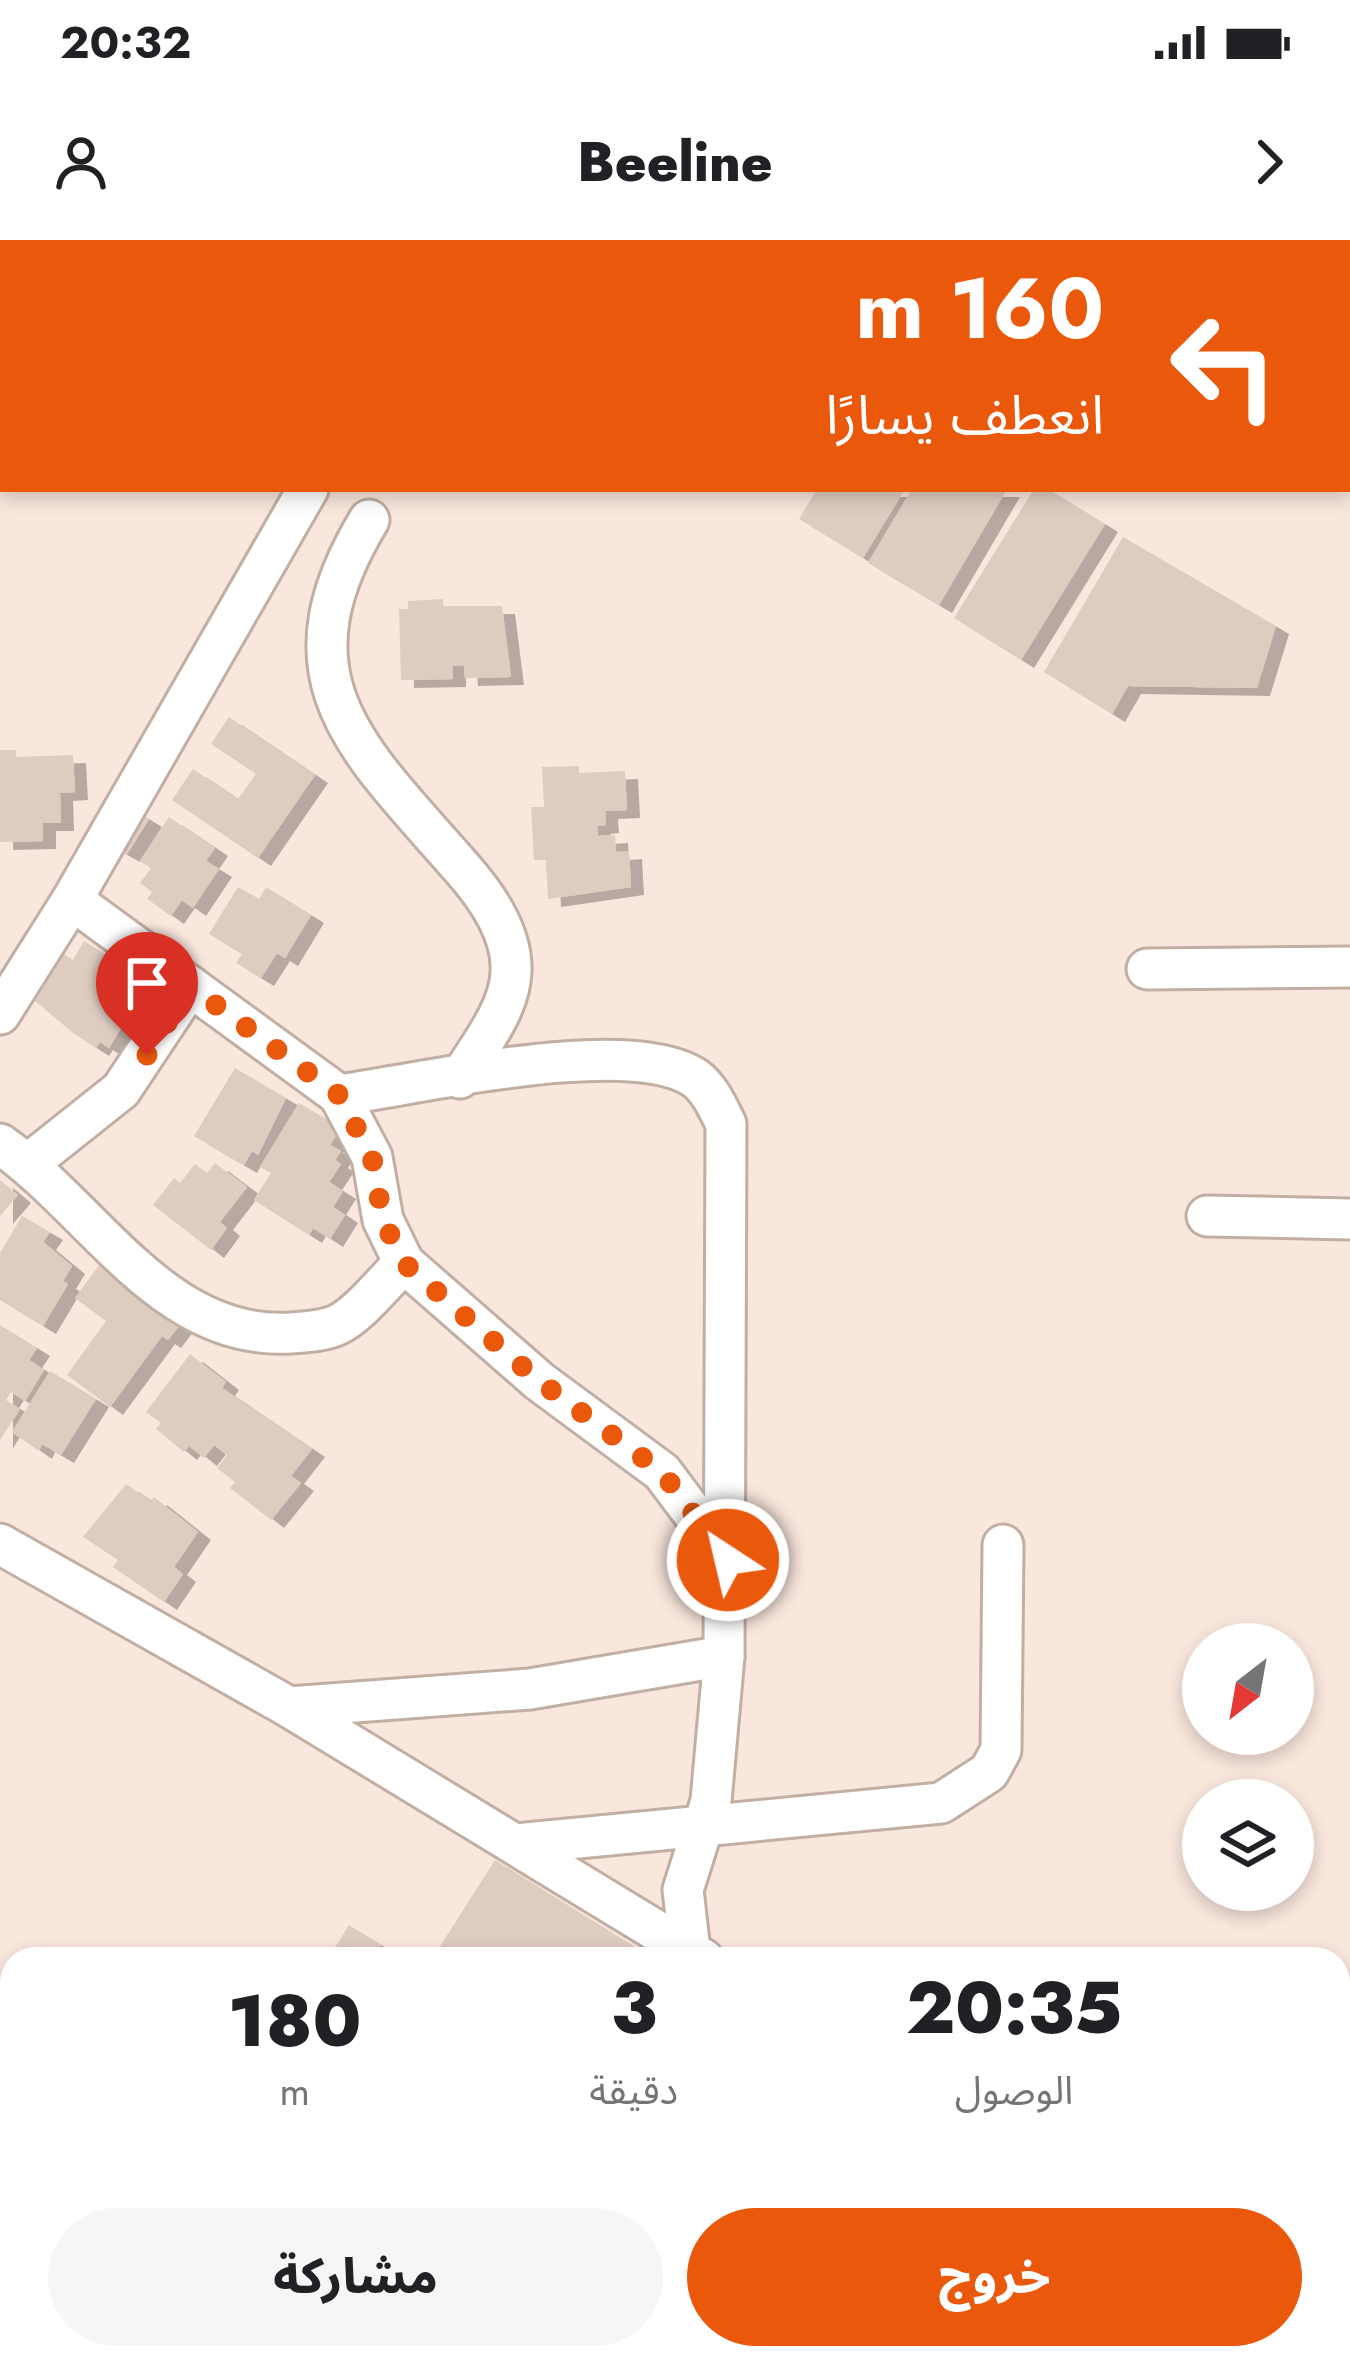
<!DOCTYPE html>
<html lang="ar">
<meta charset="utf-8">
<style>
:root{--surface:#fff;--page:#f6f6f6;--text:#202124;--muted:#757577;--accent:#ea580c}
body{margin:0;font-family:Jost,"Noto Sans Arabic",sans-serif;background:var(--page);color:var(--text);direction:rtl;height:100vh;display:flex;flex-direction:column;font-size:45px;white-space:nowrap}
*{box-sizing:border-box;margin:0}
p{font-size:39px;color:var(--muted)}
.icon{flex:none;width:66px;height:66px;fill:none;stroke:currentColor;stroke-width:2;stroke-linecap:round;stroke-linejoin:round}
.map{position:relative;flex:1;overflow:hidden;direction:ltr}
.drawer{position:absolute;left:0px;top:1707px;width:1350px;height:423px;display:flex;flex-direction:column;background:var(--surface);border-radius:36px 36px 0 0;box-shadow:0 6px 18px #0003;direction:rtl}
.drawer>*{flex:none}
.banner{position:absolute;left:0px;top:0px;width:1350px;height:252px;box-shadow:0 6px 18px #0003;direction:rtl;background:#ea580c;color:#fff;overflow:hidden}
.needle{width:78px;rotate:211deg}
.buttons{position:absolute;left:1182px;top:1383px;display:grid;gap:24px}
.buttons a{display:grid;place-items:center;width:132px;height:132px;border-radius:50%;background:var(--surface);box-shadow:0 6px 18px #0003;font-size:60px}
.pin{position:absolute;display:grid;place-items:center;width:102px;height:102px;color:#fff;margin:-123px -51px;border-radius:50% 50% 50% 0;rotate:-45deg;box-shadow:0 0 12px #0007}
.pin .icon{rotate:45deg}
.me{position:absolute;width:132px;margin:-66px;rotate:325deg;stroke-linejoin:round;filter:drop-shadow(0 0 9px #0008)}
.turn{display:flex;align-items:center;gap:42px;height:252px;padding:0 48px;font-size:54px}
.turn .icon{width:156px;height:156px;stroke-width:2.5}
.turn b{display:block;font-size:84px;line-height:102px}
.eta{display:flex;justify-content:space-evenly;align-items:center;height:204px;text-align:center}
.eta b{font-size:72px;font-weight:800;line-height:84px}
.cta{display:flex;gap:24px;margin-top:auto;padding:24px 48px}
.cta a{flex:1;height:138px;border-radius:72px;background:var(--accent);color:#fff;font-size:48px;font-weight:800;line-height:138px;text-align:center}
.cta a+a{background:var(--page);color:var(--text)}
.status{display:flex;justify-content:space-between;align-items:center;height:84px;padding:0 60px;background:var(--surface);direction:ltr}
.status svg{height:33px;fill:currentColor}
header{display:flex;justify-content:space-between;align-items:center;height:156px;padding:0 48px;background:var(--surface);font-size:54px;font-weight:800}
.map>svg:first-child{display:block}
.building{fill:#deccc1;filter:url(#shadow)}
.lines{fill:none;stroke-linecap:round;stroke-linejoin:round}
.minor-casing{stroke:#c1afa4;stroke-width:45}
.minor{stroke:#fff;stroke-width:39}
.route{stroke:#ea580c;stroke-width:21;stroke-dasharray:0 37.8}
</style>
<div class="status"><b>20:32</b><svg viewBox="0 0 49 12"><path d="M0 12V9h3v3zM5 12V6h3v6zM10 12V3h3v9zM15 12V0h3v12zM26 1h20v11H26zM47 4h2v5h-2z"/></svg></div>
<header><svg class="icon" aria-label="forward" viewBox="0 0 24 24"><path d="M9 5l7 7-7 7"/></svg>Beeline<svg class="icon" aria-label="person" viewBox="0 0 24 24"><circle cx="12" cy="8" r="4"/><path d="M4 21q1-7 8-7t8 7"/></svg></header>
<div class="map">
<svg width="1350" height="2129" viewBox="0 0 1350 2129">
<defs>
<filter id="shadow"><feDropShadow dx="13" dy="8" stdDeviation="0" flood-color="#0004"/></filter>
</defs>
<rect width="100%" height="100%" fill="#f9e6dc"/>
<g class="building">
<polygon points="817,249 905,249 863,318 799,279"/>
<polygon points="912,249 1007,249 939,365 868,323"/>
<polygon points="1034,249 1048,249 1105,284 1021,420 954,378"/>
<polygon points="1123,297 1276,386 1257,448 1128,446 1112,474 1044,432"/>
<polygon points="443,359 443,366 502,366 511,437 465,438 464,425 453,426 453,439 401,440 399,369 408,369 408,361"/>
<polygon points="229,477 315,535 258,618 172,560 193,529 238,559 256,534 211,504"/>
<polygon points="0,510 16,510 16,517 73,515 75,552 60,553 61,583 43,583 43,601 0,602"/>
<polygon points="579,526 579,533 625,531 627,570 605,571 606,585 597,586 598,596 615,595 616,612 629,611 631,647 548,659 546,620 534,620 531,567 544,567 542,527"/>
<polygon points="131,568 149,579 127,614 109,604"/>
<polygon points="169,577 215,608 206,621 219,629 193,668 182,660 171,676 147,659 152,652 140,643 151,628 140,621"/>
<polygon points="238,647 259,659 266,647 311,675 285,718 277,713 261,738 236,723 242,714 209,694"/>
<polygon points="84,701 108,716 103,724 129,740 121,752 132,758 122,774 127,778 109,808 100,802 96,808 73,793 35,761 64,714 73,720"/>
<polygon points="235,828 286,858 258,915 252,911 244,925 194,896"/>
<polygon points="299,863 341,888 330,905 341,911 335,920 341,924 329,942 343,951 333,967 345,975 330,999 313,988 309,995 254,960 271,933 260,927"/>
<polygon points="215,923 247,947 220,982 227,988 211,1010 153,965 174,938 180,943 195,924 207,933"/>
<polygon points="0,940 18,955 0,976"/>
<polygon points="22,976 50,992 43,1002 72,1026 63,1041 68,1044 43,1086 0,1060 0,1013"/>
<polygon points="100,1024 181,1083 168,1100 162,1096 110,1167 67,1135 106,1081 75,1058"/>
<polygon points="0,1085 37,1108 29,1120 44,1130 25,1161 11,1152 6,1160 20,1169 0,1200"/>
<polygon points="190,1114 226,1142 222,1148 312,1209 291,1236 301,1243 271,1280 230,1248 235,1242 217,1228 227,1215 214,1205 204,1218 189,1206 184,1212 156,1189 161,1183 146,1172"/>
<polygon points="50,1131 96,1159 61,1215 42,1204 39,1211 12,1192"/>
<polygon points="126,1244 151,1261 154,1257 198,1292 174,1327 183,1334 164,1362 113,1327 118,1320 83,1297"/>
<polygon points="495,1620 646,1714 642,1719 432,1719"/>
<polygon points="349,1685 381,1705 373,1719 328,1719"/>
</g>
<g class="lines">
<g class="minor-casing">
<g id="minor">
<polyline points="459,3 461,0"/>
<polyline points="1347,77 1350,77"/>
<polyline points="0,84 3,84"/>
<polyline points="1347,226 1350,226"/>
<path d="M369 280C273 439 357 508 461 627 486 655 513 693 511 732 510 769 479 807 460 838"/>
<polyline points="72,660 339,855 372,917 383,980 404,1023 539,1141 662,1232 728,1320"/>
<polyline points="1147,729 1350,727"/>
<polyline points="0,774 72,660 308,249"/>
<path d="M339 855C421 844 629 794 695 838 710 849 718 868 726 884L724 1416 711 1561 683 1650 690 1711"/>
<path d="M0 904C94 969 163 1101 291 1093 305 1092 324 1091 337 1085 360 1074 385 1041 404 1023"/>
<polyline points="28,924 121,850 190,746"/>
<polyline points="1207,976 1350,979"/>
<polyline points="0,1304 289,1467 703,1719"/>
<polyline points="289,1467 530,1449 724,1416"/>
<polyline points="516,1604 941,1563 989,1532 1001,1510 1003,1305"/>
<polyline points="1338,2025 1350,2003"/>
<polyline points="0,2045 12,2055"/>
<polyline points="89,2118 103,2129"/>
<polyline points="1279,2129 1285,2118"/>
</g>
</g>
<use href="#minor" class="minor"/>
</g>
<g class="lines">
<polyline class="route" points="147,815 190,746 339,855 372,917 383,980 404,1023 539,1141 662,1232 728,1320"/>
</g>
</svg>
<div class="buttons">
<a><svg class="needle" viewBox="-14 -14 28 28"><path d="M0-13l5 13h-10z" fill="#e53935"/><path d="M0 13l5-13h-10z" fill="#757577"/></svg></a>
<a><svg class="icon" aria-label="layers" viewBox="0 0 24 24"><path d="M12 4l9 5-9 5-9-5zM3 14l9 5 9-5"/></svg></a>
</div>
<div class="pin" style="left:147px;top:815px;background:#d93025"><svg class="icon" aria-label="arrive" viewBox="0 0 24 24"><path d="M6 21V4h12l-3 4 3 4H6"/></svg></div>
<svg class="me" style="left:728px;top:1320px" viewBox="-20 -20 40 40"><circle r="17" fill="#ea580c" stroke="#fff" stroke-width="3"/><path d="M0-11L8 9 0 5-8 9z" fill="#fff"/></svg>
<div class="banner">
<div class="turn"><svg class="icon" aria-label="left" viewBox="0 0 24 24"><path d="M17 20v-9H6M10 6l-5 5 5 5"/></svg><div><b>160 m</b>انعطف يسارًا</div></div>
</div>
<section class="drawer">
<div class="eta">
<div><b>20:35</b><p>الوصول</p></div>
<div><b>3</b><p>دقيقة</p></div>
<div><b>180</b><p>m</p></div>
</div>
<div class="cta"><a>خروج</a><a>مشاركة</a></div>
</section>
</div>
